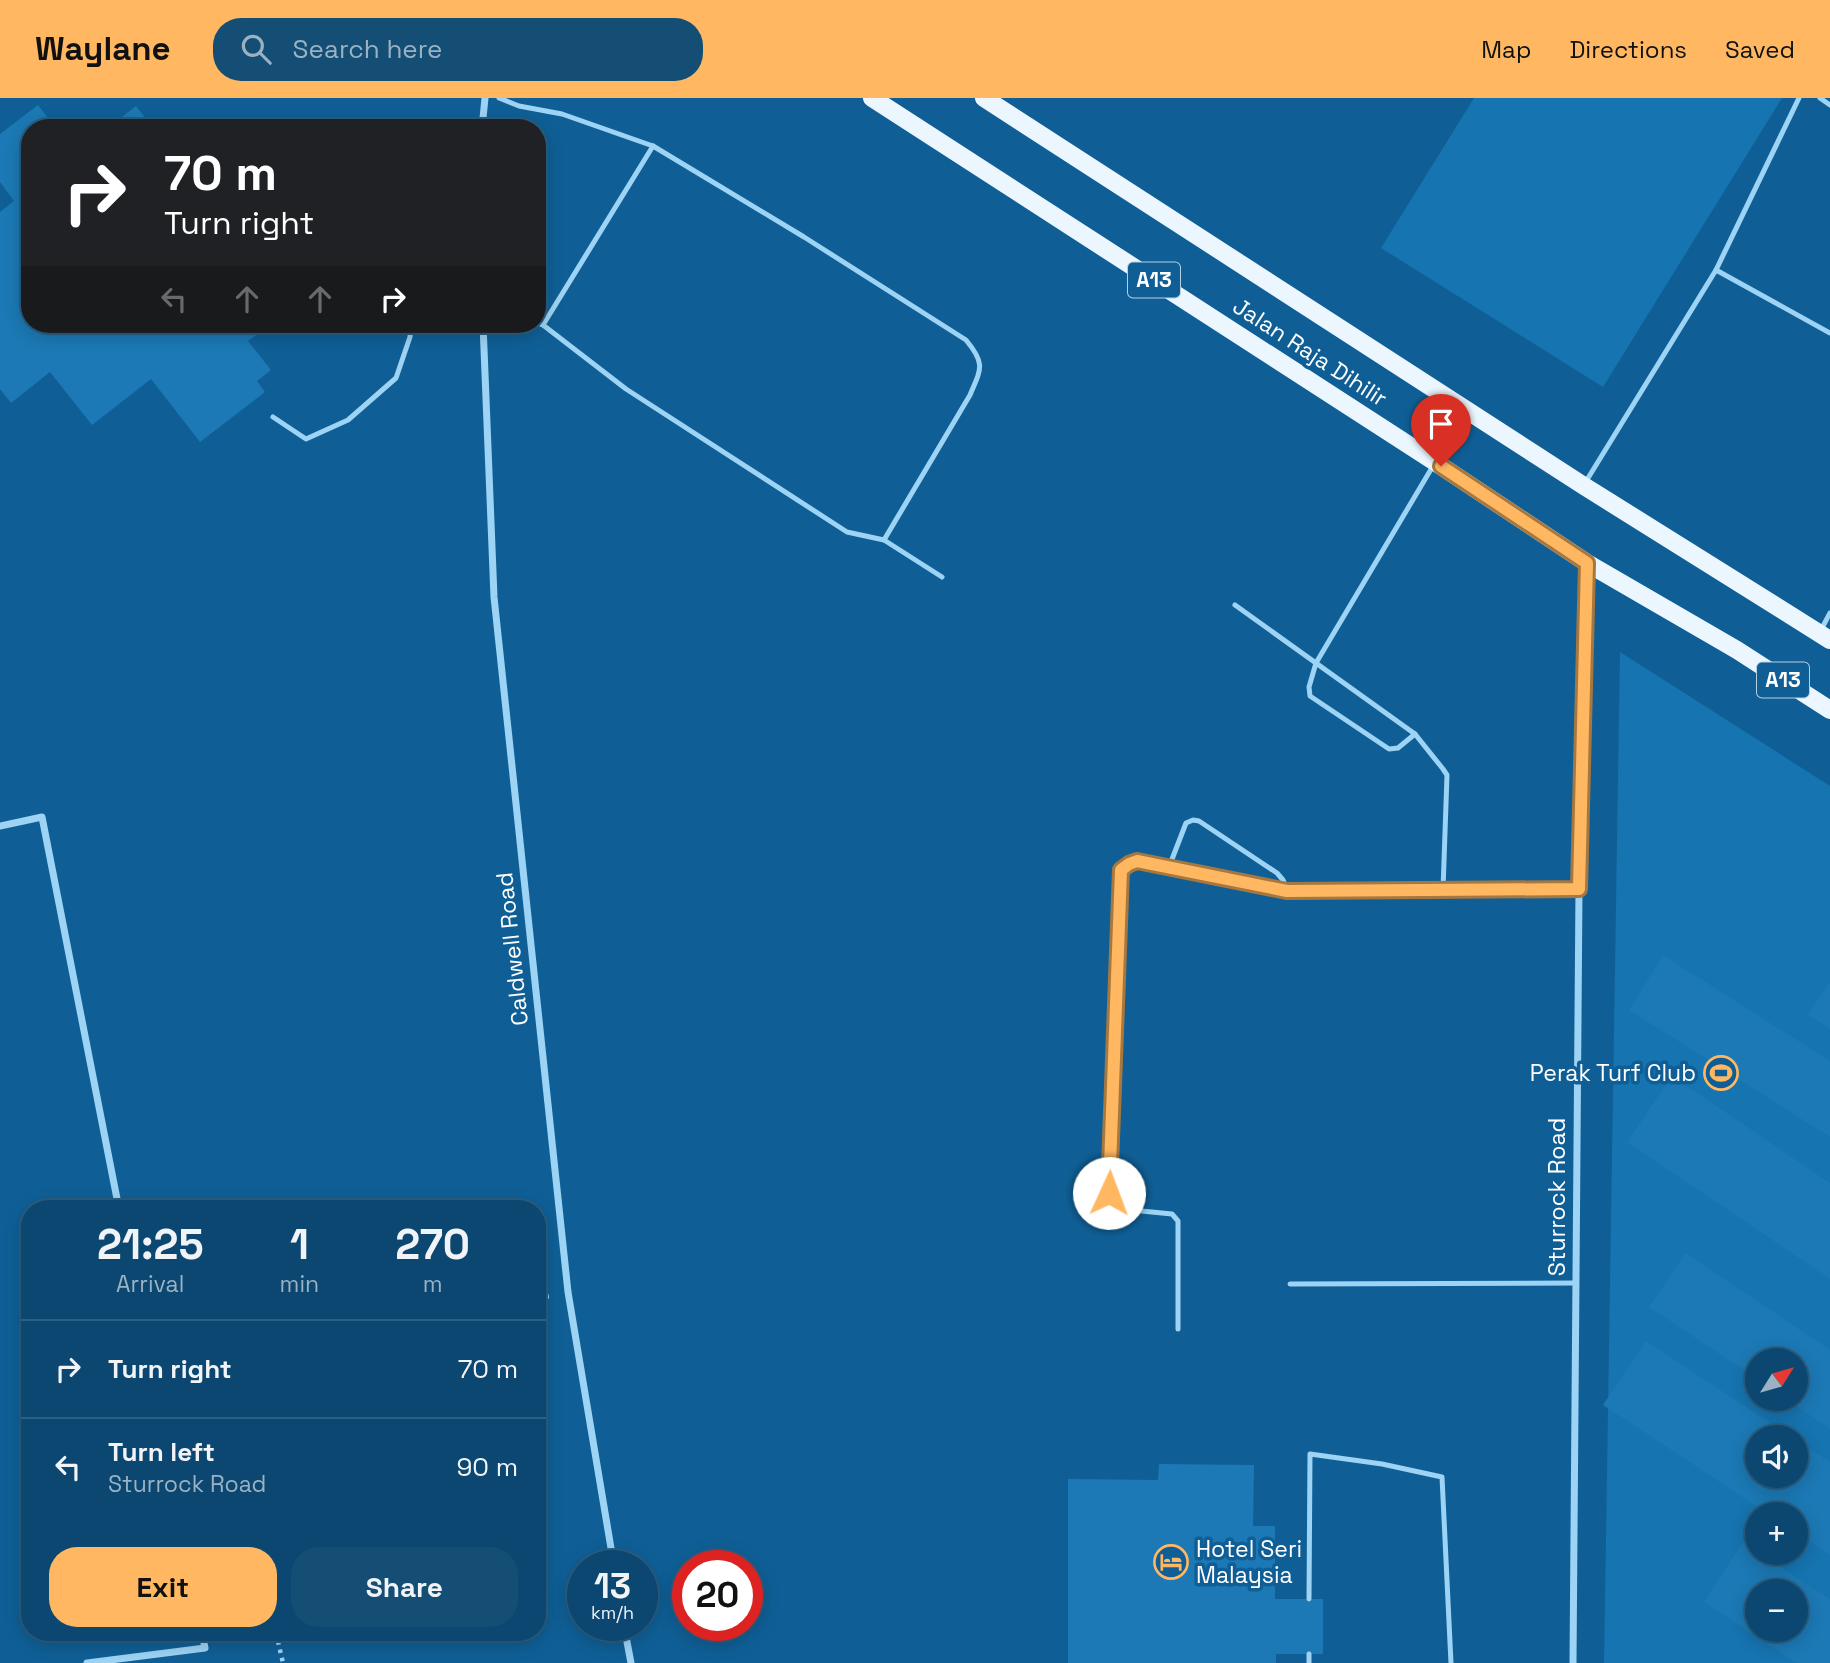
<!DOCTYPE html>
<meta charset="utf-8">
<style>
:root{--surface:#0b4770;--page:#144e75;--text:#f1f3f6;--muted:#9ab2c3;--line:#2b5f83;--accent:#ffb861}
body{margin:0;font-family:"Space Grotesk",sans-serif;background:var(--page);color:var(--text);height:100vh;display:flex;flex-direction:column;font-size:26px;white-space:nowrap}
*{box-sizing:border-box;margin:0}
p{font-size:23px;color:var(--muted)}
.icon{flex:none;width:38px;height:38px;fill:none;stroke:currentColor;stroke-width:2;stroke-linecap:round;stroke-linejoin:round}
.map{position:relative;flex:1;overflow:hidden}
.side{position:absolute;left:21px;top:1102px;width:525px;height:441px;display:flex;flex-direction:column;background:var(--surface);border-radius:28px;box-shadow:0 4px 18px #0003,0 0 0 2px var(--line)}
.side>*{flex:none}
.guide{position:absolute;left:21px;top:21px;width:525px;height:214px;border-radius:28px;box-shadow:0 4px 18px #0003,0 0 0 2px var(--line);background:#202124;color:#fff;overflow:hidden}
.needle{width:46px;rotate:53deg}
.tools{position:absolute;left:1745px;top:1250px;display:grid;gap:14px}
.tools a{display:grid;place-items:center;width:63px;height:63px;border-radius:50%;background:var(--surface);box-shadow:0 4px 18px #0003,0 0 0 2px var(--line);font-size:35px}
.speed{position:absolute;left:567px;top:1452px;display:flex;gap:14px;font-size:35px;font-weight:700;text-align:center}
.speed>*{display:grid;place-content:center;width:91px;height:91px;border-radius:50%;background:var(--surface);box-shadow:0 4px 18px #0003,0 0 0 2px var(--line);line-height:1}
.speed small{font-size:18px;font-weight:400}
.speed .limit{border:10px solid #d22;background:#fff;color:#111}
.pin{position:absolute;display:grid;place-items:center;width:60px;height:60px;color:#fff;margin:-72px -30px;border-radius:50% 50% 50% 0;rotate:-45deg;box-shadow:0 0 7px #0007}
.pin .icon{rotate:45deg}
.me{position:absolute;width:77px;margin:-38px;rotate:2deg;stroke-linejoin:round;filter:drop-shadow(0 0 5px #0008)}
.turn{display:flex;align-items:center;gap:24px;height:147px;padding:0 28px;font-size:32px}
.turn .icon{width:91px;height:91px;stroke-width:2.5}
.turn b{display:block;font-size:49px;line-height:60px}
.lanes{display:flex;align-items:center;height:66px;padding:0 28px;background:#0003;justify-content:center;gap:35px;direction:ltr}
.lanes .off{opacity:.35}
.eta{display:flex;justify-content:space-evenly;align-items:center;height:119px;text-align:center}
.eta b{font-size:42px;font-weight:600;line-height:49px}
.primary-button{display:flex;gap:14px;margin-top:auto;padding:14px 28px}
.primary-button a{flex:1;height:80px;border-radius:28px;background:var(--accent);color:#111;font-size:28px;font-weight:600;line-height:80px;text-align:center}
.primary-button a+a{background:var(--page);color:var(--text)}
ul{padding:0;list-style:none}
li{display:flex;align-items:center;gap:21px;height:98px;padding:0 28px;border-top:2px solid var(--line)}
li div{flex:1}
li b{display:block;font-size:26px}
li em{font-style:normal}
header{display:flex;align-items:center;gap:42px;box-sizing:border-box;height:98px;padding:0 35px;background:var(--accent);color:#111}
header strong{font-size:33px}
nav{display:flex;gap:38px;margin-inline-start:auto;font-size:24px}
.search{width:490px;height:63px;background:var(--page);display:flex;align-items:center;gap:18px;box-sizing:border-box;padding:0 24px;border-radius:28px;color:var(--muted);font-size:26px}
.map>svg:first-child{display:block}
.grass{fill:#1674b0;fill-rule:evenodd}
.building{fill:#1c79b5;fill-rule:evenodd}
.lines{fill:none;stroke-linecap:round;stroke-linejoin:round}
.path{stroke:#9dd3f4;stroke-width:4.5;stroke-dasharray:3.5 5;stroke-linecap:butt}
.service{stroke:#9dd3f4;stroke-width:5}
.minor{stroke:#9dd3f4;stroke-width:7}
.primary{stroke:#ebf6ff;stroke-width:18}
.route-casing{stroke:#a6783f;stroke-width:18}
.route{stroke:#ffb861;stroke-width:12}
.labels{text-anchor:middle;stroke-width:7;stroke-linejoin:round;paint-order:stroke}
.shield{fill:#0f5f96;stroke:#b7cfe0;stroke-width:2}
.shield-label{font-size:21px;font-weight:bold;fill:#fff}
.street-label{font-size:23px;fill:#fff;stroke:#0f5f96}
.poi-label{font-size:23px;fill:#fff;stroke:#0f5f96;text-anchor:end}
</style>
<header>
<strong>Waylane</strong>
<div class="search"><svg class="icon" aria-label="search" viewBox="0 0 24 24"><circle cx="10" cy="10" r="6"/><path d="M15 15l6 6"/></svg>Search here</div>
<nav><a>Map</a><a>Directions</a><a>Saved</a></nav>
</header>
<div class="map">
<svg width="1830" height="1565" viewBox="0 0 1830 1565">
<rect width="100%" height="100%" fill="#0f5f96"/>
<g class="grass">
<polygon points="1474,0 1782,0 1603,289 1381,150"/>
<path d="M1620 554 1830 688V1565H1604ZM1757 1262H1796V1300H1757ZM1757 1339H1796V1377H1757ZM1757 1416H1796V1454H1757ZM1757 1493H1796V1531H1757Z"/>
</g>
<g class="building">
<polygon points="38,7 56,30 30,30 30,226 258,226 263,232 248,243 271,272 257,283 265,294 200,344 151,281 92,327 50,274 11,305 0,291 0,114 14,103 0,84 0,36"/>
<polygon points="136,8 153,30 108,30"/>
<polygon points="1663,857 1830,963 1830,1039 1629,912"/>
<polygon points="1830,884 1830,931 1808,916"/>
<polygon points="1672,978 1830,1085 1830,1181 1627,1044"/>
<polygon points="1686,1155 1830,1252 1830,1331 1785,1300 1796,1300 1796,1262 1757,1262 1757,1281 1649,1209"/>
<polygon points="1646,1243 1792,1339 1757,1339 1757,1377 1796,1377 1796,1341 1830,1364 1830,1457 1796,1434 1796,1416 1768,1416 1603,1307"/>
<polygon points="1159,1366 1254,1367 1253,1428 1275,1428 1275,1501 1323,1501 1323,1556 1276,1556 1276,1565 1068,1565 1068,1381 1158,1382"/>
<path d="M1743 1444 1830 1501V1565H1796L1704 1504ZM1757 1493H1796V1531H1757Z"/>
</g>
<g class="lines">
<g class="path">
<polyline points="537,1200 550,1198"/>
<polyline points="276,1535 283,1565"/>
</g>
<g class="service">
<path d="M499 0 519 8 562 16 653 48 804 139 966 242C986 266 981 271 970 297L884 442 847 434 626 291 543 227 537 225"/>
<polyline points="1820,0 1830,7"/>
<polyline points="1716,172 1830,235"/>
<polyline points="543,227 653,48"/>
<polyline points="273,319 306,341 348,322 396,280 410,239 411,226"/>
<polyline points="1585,385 1716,172 1799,0"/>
<polyline points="884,442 942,479"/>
<polyline points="1235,507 1415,636 1443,671 1447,677 1443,792"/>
<polyline points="1821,532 1830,515"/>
<polyline points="1415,636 1398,650 1389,651 1310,598 1309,589 1316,565 1465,314"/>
<polyline points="1169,769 1186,725 1193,722 1199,723 1277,775 1283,782 1287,792"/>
<polyline points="1290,1186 1576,1185"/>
<polyline points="1178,1231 1178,1123 1172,1116 1121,1111 1112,1105 1109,1095 1121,772 1129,766 1137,763 1287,793 1579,791"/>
<polyline points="1309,1501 1310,1356 1382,1366 1442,1379 1451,1565"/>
<polyline points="1309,1565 1309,1556"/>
</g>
<g class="minor">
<polyline points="482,30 485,0"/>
<polyline points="483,226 494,499 568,1194 614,1468"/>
<polyline points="0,728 42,719 119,1111"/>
<polyline points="624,1528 631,1565"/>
<polyline points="87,1565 205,1550 202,1535"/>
<polyline points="1573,1565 1579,791 1587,467"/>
</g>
<g class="primary">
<polyline points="872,0 1435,364 1587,465 1737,552 1830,612"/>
<polyline points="984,0 1584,388 1830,542"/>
</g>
</g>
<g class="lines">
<g class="route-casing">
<polyline id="route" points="1109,1095 1121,772 1129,766 1137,763 1287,793 1579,791 1587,465 1441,368"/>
</g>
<use href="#route" class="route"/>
</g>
<defs>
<g id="stadium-ring" transform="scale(1.75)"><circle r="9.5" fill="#0f5f96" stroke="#ffb861" stroke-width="1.5"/><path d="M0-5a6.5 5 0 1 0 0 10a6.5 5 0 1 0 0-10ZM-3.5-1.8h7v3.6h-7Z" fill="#ffb861"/></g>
<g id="hotel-ring" transform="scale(1.75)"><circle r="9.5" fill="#0f5f96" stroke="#ffb861" stroke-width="1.5"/><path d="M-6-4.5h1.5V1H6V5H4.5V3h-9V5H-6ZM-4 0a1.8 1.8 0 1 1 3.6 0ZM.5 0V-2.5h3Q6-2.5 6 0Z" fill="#ffb861"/></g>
</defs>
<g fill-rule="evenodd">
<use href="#stadium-ring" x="1721" y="975"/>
<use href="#hotel-ring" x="1171" y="1464"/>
</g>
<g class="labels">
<g class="shield">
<rect x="1128" y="164.5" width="52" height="35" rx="5"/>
<rect x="1757" y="564.5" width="52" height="35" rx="5"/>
</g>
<g class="shield-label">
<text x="1154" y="189">A13</text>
<text x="1783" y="589">A13</text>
</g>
<g class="street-label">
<text transform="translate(1310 254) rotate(33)" y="8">Jalan Raja Dihilir</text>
<text transform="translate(512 851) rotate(-96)" y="8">Caldwell Road</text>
<text transform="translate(1557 1099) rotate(-90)" y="8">Sturrock Road</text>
</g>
<g class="poi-label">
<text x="1696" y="983">Perak Turf Club</text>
<text x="1196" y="1459" text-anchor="start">Hotel Seri<tspan x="1196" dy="26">Malaysia</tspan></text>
</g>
</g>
</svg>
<div class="tools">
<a><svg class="needle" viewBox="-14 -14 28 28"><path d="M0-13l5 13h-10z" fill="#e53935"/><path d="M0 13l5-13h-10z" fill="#9ab2c3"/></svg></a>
<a><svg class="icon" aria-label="sound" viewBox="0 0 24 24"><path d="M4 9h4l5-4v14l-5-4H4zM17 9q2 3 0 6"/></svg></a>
<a>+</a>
<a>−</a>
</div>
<div class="speed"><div>13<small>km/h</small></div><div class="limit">20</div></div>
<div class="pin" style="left:1441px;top:368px;background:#d93025"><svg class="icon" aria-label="arrive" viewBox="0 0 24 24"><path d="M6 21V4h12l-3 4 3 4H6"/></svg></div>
<svg class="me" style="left:1109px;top:1095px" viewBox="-20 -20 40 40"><circle r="19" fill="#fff"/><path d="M0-13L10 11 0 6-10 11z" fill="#ffb861"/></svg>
<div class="guide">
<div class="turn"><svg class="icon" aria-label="right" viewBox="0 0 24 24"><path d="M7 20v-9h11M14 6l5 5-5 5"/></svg><div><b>70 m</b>Turn right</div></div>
<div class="lanes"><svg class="icon off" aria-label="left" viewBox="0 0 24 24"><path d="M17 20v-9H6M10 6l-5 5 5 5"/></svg><svg class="icon off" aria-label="ahead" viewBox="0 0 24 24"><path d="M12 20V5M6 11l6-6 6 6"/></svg><svg class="icon off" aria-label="ahead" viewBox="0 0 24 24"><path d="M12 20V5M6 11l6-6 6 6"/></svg><svg class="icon" aria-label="right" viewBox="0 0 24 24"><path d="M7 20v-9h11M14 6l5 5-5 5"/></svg></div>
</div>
<section class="side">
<div class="eta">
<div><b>21:25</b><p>Arrival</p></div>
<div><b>1</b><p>min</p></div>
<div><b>270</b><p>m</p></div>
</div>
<ul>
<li><svg class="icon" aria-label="right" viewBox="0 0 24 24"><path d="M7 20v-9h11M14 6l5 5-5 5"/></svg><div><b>Turn right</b></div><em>70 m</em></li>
<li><svg class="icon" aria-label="left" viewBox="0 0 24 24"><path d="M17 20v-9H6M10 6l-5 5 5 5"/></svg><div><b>Turn left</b><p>Sturrock Road</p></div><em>90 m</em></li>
</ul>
<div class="primary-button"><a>Exit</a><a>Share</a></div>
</section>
</div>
